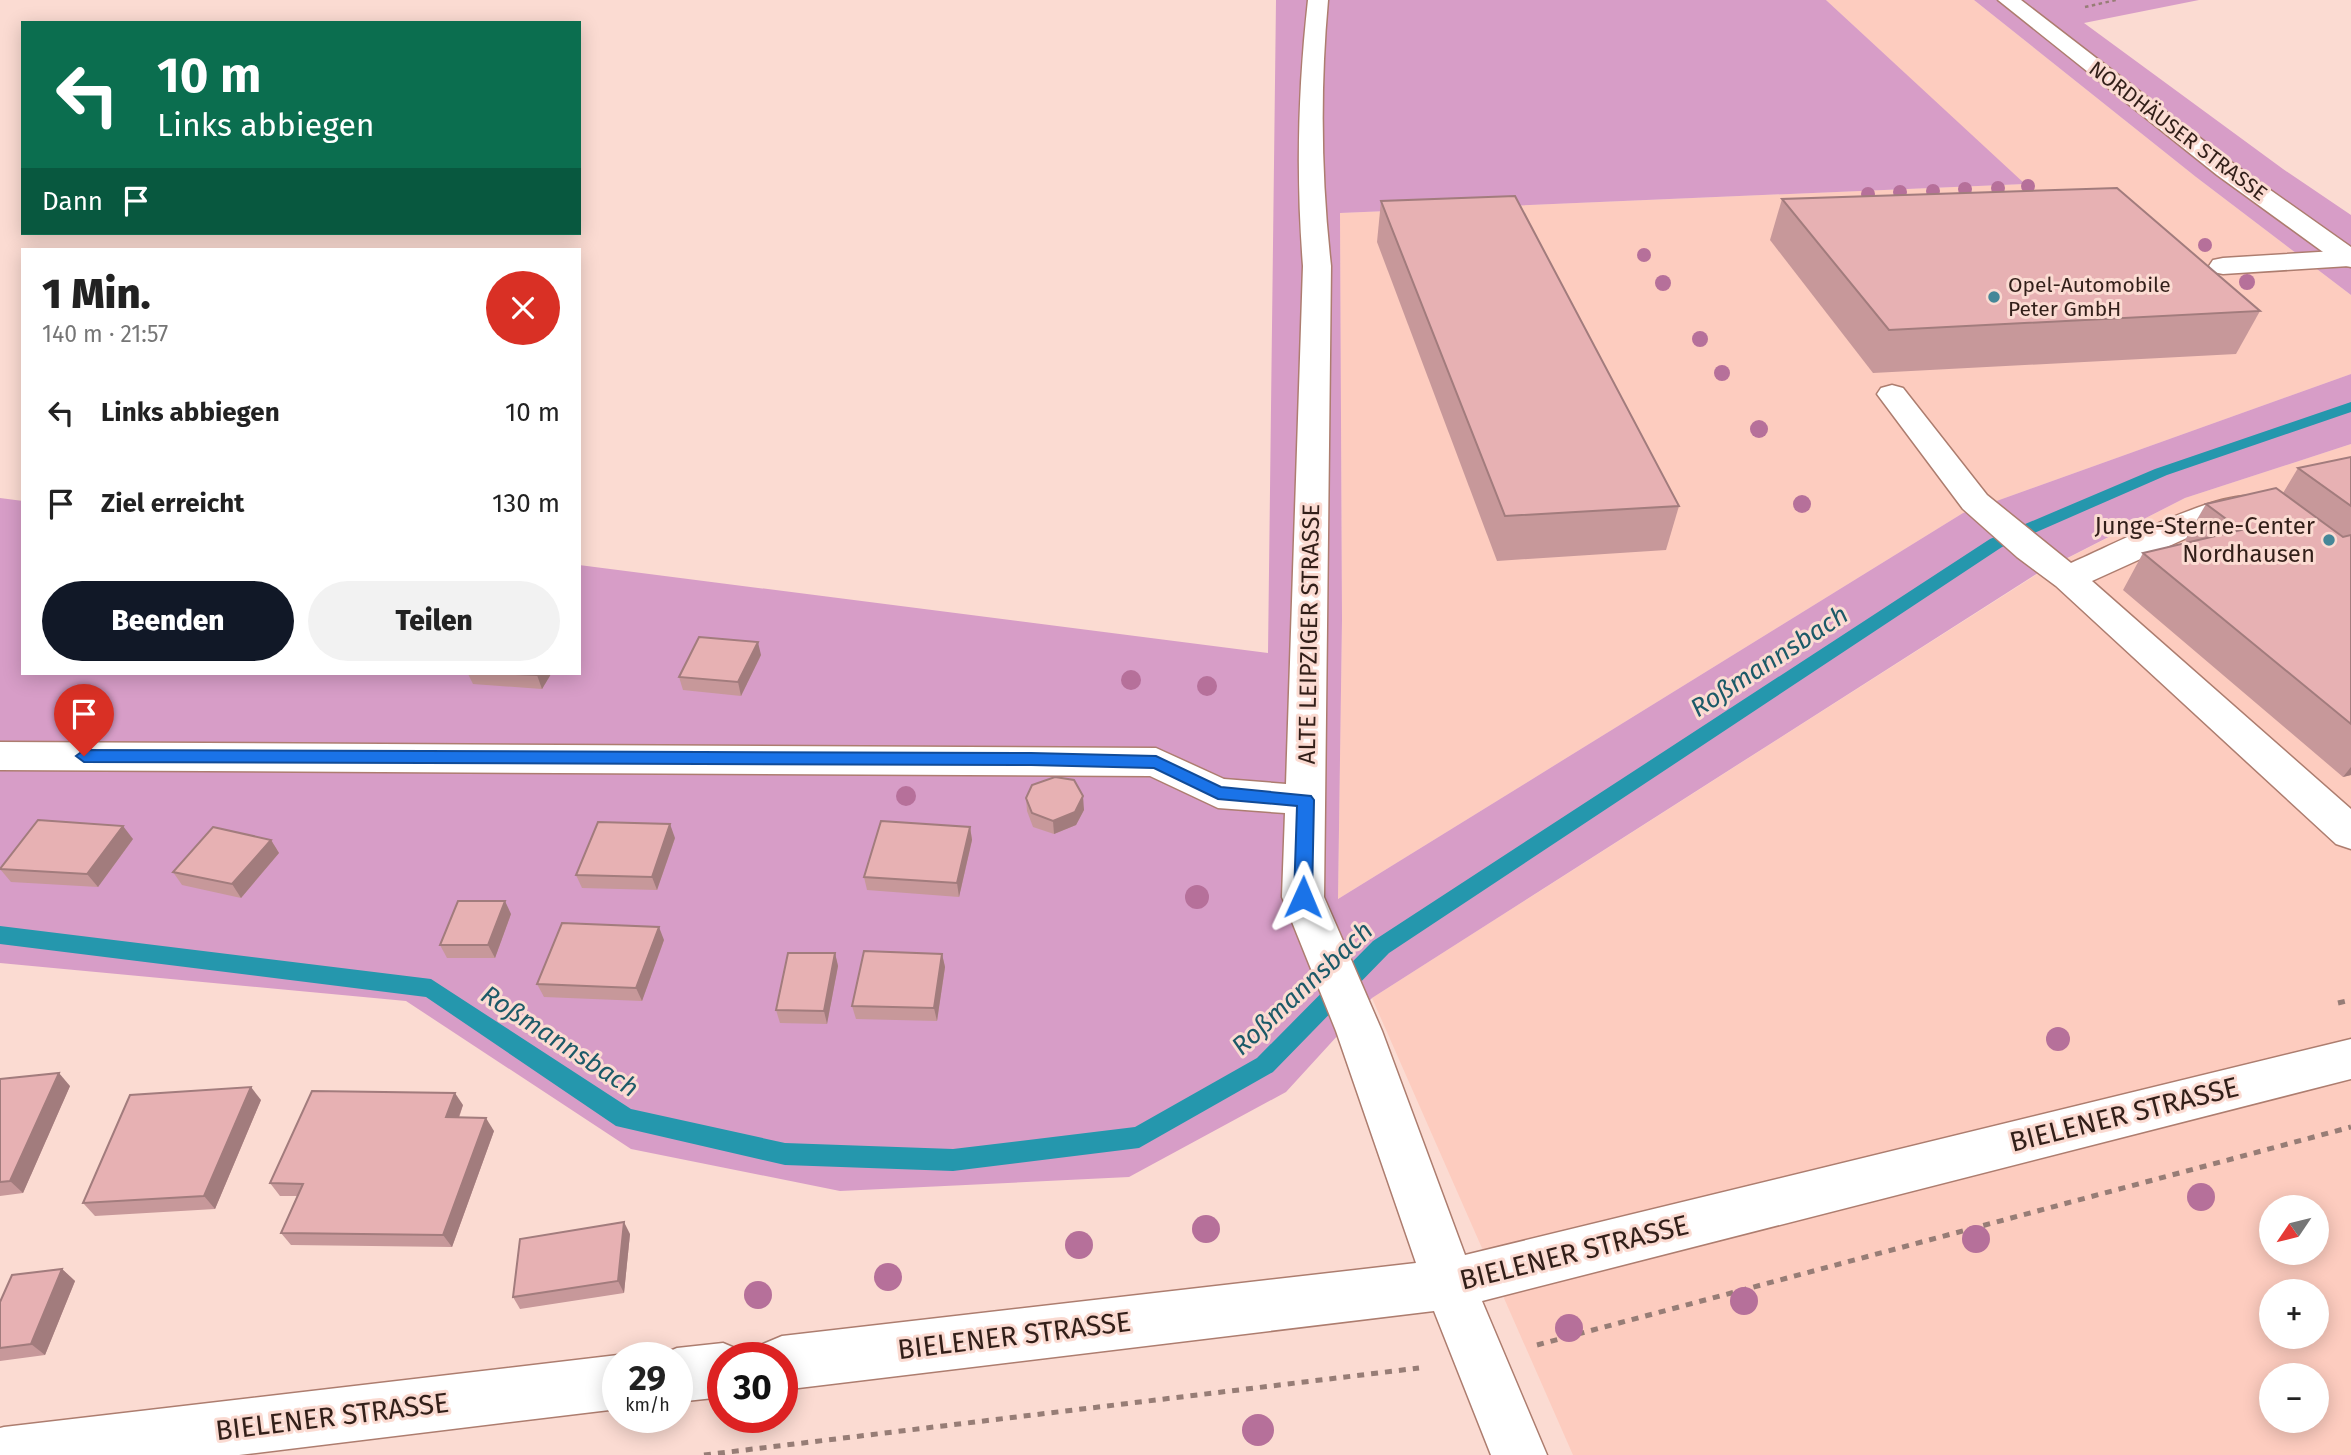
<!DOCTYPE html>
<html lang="de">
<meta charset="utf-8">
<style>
:root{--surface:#fff;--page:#f2f2f2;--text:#222;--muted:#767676;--accent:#111827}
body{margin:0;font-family:"Fira Sans",sans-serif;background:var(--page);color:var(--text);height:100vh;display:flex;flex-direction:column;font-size:26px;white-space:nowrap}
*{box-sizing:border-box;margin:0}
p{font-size:23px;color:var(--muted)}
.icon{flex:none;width:38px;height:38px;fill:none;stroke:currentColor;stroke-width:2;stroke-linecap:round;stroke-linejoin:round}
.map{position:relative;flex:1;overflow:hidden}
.panel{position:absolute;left:21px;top:248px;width:560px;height:427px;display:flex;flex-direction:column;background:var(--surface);border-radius:0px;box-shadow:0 4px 18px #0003}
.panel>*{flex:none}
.banner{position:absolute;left:21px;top:21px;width:560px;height:214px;border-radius:0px;box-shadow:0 4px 18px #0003;background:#0b6e4f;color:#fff;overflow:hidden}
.needle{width:46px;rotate:235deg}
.tools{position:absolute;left:2259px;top:1195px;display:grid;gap:14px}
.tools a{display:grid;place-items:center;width:70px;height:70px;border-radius:50%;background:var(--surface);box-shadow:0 4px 18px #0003;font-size:35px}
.speed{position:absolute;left:602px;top:1342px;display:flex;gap:14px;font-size:35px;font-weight:700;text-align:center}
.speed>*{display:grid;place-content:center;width:91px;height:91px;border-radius:50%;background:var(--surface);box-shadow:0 4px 18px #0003;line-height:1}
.speed small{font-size:18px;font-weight:400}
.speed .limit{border:10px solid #d22;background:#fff;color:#111}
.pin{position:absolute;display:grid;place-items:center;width:60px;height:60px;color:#fff;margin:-72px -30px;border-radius:50% 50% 50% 0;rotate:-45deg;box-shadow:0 0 7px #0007}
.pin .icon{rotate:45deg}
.me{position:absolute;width:77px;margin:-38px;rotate:1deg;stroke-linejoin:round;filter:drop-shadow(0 0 5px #0008)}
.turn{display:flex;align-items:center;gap:24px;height:147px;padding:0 21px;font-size:32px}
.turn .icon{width:91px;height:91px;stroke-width:2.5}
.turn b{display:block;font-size:49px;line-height:60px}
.then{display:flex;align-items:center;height:66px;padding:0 21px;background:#0003;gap:14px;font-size:26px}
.round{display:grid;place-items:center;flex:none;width:74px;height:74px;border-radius:37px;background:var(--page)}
.summary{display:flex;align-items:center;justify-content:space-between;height:119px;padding:0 21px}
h1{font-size:42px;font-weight:800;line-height:52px}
.action{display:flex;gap:14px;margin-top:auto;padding:14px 21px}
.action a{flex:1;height:80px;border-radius:42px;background:var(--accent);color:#fff;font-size:28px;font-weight:800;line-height:80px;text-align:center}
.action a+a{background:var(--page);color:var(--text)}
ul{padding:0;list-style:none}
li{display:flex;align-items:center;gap:21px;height:91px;padding:0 21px}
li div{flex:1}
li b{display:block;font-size:26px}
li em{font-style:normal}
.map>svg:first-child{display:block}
.built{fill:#fdccbf;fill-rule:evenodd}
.green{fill:#d79dc7}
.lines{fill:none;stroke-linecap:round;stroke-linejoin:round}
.stream{fill:#2597ad;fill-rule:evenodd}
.minor-casing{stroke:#ad7d6f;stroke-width:3}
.major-casing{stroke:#ad7d6f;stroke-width:3}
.path-far1{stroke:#977d76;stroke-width:2.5;stroke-dasharray:3.5 3.5;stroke-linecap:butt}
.path{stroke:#977d76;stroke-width:5;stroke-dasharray:7 7;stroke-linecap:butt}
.minor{fill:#fff;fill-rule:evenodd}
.major{fill:#fff;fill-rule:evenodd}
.tree{fill:#b6709a}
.wall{fill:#c7989a}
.shaded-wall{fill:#a27c7d}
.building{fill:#e7b1b3;stroke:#a27c7d;stroke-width:2}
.route{fill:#1a73e8;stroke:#114b97;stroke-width:2}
.poi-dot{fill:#458798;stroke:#fbdbd2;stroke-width:2.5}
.labels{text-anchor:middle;stroke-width:6;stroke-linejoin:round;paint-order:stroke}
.far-street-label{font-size:21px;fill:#321f19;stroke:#fbdbd2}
.far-poi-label{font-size:21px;fill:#321f19;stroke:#fbdbd2;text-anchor:start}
.poi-label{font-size:24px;fill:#321f19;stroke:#fbdbd2;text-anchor:end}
.street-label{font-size:24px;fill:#321f19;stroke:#fbdbd2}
.water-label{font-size:26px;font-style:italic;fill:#1c5a68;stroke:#fbdbd2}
.near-street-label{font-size:28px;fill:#321f19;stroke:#fbdbd2}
</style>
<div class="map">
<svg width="2351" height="1455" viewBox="0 0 2351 1455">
<rect width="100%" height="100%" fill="#fbdbd2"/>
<g class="built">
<polygon points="1826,0 1974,0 2196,177 2351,295 2351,374 1963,513 1338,899 1342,620 1340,213 2024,184"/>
<path d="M2351 444V1455H1573L1372 998 2039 573 2185 498ZM2272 1208H2317V1253H2272ZM2272 1292H2317V1337H2272ZM2272 1376H2317V1421H2272Z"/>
</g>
<g class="green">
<polygon points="1276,0 1826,0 2025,184 1340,213 1342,620 1338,899 1963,513 2351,374 2351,444 2185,498 2038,573 1372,998 1286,1092 1129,1177 840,1191 631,1149 406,1001 0,963 0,498 23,501 23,674 579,674 579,565 1268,653"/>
<polygon points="1974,0 2199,0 2084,23 2283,169 2351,215 2351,295 2196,177"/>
</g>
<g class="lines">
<polygon class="stream" points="2351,402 2351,412 2167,475 2002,547 1389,953 1273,1072 1139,1148 953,1171 785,1165 616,1126 426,997 0,944 0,926 431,979 631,1109 785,1143 953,1149 1135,1127 1257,1058 1373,941 1990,539 2155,469"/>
<g class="minor-casing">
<g id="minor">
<path d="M1308 0H1328C1320 89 1321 177 1331 266L1324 897 1382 1031 1465 1255 2351 1039V1079L1482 1301 1547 1455H1491L1434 1311 782 1390V1358H757L763 1344 782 1336 1416 1263 1336 1031 1282 897 1285 813 1218 808 1150 776 0 770V742L1156 748 1224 779 1286 784 1303 266C1296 177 1298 89 1308 0Z"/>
<polygon points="2351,250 2349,266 2223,274 2213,272 2209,266 2213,260 2223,258"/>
<path d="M1892 385 1903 388 1987 495 2071 563C2109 547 2220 488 2256 497L2260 504 2256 511 2233 517 2092 581 2351 809V849L2336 844 2056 586 2017 557 1963 509 1877 394 1881 388Z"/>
<polygon points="723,1343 742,1351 745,1358 723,1358 723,1397 677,1402 677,1358 657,1358 658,1356 677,1348"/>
<polygon points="618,1355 626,1358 618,1358 618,1409 239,1455 0,1455 0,1428 4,1427"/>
</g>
</g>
<g class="major-casing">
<polygon id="major" points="1998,0 2021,0 2235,165 2351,247 2351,267 2341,265 2217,175"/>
</g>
<polyline class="path-far1" points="2085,7 2116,0"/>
<g class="path">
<polyline points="2338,1003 2351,1000"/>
<polyline points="1537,1345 2351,1127"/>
<polyline points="704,1455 1419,1368"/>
</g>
<use href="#minor" class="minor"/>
<use href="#major" class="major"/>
</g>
<g class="tree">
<circle cx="2028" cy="186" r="7"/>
<circle cx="1998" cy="188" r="7"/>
<circle cx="1965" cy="189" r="7"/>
<circle cx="1933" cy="191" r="7"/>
<circle cx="1900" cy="192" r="7"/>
<circle cx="1868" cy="194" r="7"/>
<circle cx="2205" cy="245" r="7"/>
<circle cx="1644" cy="255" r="7"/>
<circle cx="2247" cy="282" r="8"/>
<circle cx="1663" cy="283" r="8"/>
<circle cx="1700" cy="339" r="8"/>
<circle cx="1722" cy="373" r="8"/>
<circle cx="1759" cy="429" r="9"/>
<circle cx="1802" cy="504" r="9"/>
<circle cx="1131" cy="680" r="10"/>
<circle cx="1207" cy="686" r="10"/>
<circle cx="906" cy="796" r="10"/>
<circle cx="1197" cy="897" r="12"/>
<circle cx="2058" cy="1039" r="12"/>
<circle cx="2201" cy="1197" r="14"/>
<circle cx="1206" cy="1229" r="14"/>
<circle cx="1976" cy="1239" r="14"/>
<circle cx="1079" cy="1245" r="14"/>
<circle cx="888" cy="1277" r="14"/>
<circle cx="758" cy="1295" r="14"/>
<circle cx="1744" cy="1301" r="14"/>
<circle cx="1569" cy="1328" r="14"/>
<circle cx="1258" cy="1430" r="16"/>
</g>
<g class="wall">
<polygon points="1782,199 2260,311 2236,354 1873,373 1770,240"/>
<polygon points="1381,201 1679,506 1666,550 1497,561 1377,242"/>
<polygon points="2351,457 2351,775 2343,777 2123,590 2143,553 2188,543 2185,540 2206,504 2283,493 2298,468"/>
<polygon points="761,655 741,696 683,690 679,677"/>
<polygon points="468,674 551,674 542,689 473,684"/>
<polygon points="1026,798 1084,810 1076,825 1054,834 1033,827 1027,811"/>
<polygon points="970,827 972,840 959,897 867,890 864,877"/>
<polygon points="675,838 657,890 582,888 576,875"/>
<polygon points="133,839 98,887 11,882 0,869"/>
<polygon points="271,840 279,853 241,898 182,885 173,872"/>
<polygon points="511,914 495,958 447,958 440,945"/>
<polygon points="664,940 642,1001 544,997 537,984"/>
<polygon points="835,953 838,966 827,1024 780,1023 776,1010"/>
<polygon points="942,954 945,967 937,1021 856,1019 852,1006"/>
<polygon points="0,1079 70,1086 23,1193 0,1196"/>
<polygon points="261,1100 215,1209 95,1216 83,1203"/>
<polygon points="463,1105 459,1118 494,1131 452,1247 291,1245 281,1233 297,1196 280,1196 270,1183"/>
<polygon points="630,1234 624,1293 520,1309 513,1297"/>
<polygon points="62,1269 75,1281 45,1355 0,1361 0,1302"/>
</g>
<g class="shaded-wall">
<polygon points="758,642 761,655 741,696 738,682"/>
<polygon points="538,674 551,674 542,689 537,675"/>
<polygon points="2351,767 2351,775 2343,777"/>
<polygon points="1083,796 1084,810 1076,825 1054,834 1053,821"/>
<polygon points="670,824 675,838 657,890 652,877"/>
<polygon points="123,826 133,839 98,887 87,874"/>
<polygon points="970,827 972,840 959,897 957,883"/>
<polygon points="271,840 279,853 241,898 232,884"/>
<polygon points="505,901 511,914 495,958 488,945"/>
<polygon points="659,927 664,940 642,1001 636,988"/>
<polygon points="835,953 838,966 827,1024 824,1011"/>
<polygon points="942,954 945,967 937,1021 934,1008"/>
<polygon points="59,1073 70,1086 23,1193 10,1181"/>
<polygon points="251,1087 261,1100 215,1209 204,1196"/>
<polygon points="455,1093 463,1105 454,1130 446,1117"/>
<polygon points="486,1118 494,1131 452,1247 443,1235"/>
<polygon points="624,1222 630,1234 624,1293 618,1281"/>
<polygon points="62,1269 75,1281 45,1355 31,1344"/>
</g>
<g class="building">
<polygon points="2117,188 2260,311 1889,330 1782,199"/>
<polygon points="1515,196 1679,506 1505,516 1381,201"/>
<polygon points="2351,457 2351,506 2298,468"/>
<polygon points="2276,488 2343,537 2351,535 2351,724 2143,553 2241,530 2206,504"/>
<polygon points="699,637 758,642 738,682 679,677"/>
<polygon points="516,674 538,674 537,675"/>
<polygon points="1055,777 1074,780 1083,796 1075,812 1053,821 1032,813 1026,798 1032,785"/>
<polygon points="38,820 123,826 87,874 0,869"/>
<polygon points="881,821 970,827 957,883 864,877"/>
<polygon points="598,822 670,824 652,877 576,875"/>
<polygon points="213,827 271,840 232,884 173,872"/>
<polygon points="458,901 505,901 488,945 440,945"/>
<polygon points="562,923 659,927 636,988 537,984"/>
<polygon points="864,951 942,954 934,1008 852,1006"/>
<polygon points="788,953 835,953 824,1011 776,1010"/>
<polygon points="59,1073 10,1181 0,1182 0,1079"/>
<polygon points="251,1087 204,1196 83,1203 130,1095"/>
<polygon points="312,1091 455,1093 446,1117 486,1118 443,1235 281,1233 303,1184 270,1183"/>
<polygon points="624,1222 618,1281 513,1297 520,1239"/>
<polygon points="62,1269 31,1344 0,1348 0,1302 12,1275"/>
</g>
<polygon class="route" points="84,750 1031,753 1156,756 1221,787 1311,796 1314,800 1312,897 1309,902 1296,902 1294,897 1297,806 1218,799 1154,768 1031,765 84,762 76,756"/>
<g class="poi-dot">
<circle cx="1994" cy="297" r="7"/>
<circle cx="2329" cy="540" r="7"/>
</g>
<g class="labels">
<g class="far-street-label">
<text transform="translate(2178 131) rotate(37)" y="7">NORDHÄUSER STRASSE</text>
</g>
<g class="far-poi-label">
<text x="2008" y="292">Opel-Automobile<tspan x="2008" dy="24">Peter GmbH</tspan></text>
</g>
<g class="poi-label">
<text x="2315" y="534">Junge-Sterne-Center<tspan x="2315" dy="28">Nordhausen</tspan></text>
</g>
<g class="street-label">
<text transform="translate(1309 634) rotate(-89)" y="8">ALTE LEIPZIGER STRASSE</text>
</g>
<g class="water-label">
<text transform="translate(1769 661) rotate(-33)" y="9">Roßmannsbach</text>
<text transform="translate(1302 988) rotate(-43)" y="9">Roßmannsbach</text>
<text transform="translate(560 1041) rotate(33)" y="9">Roßmannsbach</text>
</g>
<g class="near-street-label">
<text transform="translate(2124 1114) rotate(-14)" y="10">BIELENER STRASSE</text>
<text transform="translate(1574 1252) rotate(-14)" y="10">BIELENER STRASSE</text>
<text transform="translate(1014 1335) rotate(-7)" y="10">BIELENER STRASSE</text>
<text transform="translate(332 1416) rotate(-7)" y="10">BIELENER STRASSE</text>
</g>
</g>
</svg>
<div class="tools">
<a><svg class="needle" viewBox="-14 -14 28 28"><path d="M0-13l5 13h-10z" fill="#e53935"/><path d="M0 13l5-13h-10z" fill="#767676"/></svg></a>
<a>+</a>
<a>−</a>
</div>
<div class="speed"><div>29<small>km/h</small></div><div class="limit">30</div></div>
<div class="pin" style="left:84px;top:756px;background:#d93025"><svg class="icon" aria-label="arrive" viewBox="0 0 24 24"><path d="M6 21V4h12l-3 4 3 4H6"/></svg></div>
<svg class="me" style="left:1303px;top:897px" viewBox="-20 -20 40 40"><path d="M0-17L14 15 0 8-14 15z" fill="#1a73e8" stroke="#fff" stroke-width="4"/></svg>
<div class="banner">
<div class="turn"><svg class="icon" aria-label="left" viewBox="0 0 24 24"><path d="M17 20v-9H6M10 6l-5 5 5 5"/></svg><div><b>10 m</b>Links abbiegen</div></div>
<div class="then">Dann<svg class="icon" aria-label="arrive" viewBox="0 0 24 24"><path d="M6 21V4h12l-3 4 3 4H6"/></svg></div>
</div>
<section class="panel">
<div class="summary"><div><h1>1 Min.</h1><p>140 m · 21:57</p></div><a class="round" style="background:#d93025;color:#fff"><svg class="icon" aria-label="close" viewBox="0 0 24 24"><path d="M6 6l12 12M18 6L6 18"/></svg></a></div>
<ul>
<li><svg class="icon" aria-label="left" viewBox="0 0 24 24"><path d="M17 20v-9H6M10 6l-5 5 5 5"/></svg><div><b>Links abbiegen</b></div><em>10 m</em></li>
<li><svg class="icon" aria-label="arrive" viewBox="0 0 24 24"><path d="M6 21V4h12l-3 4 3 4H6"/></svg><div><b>Ziel erreicht</b></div><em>130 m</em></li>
</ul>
<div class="action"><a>Beenden</a><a>Teilen</a></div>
</section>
</div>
